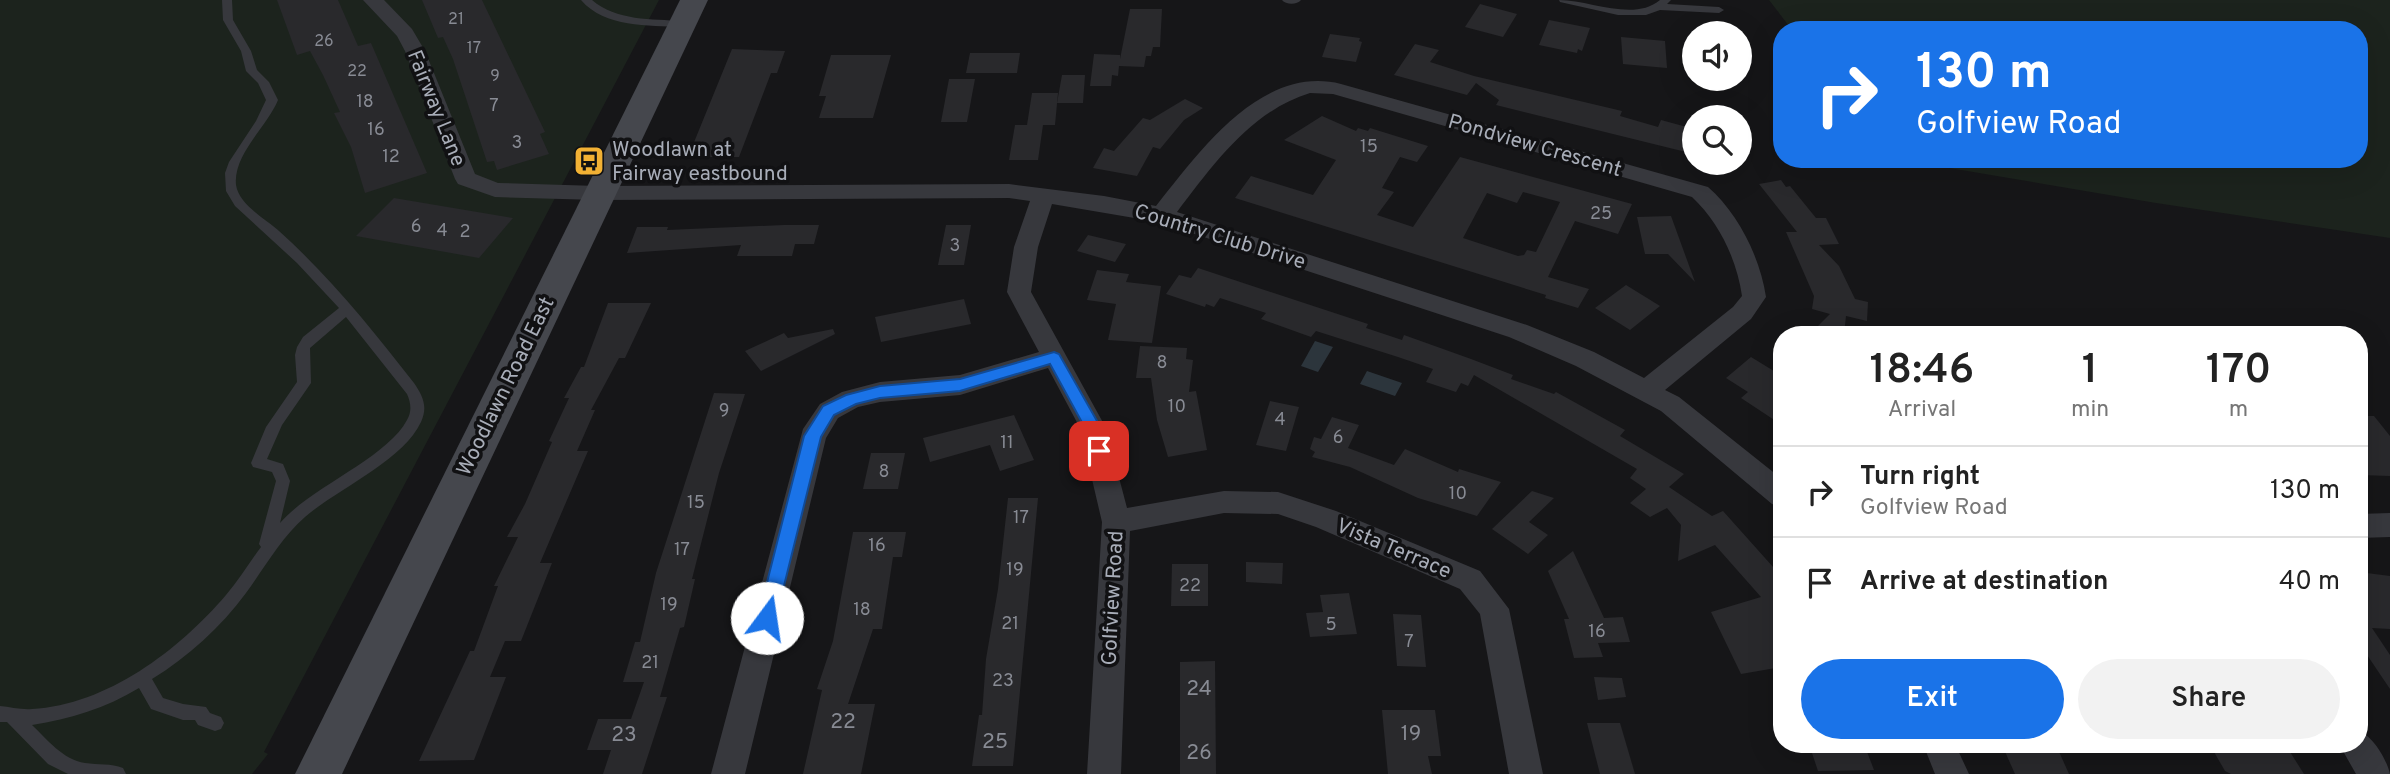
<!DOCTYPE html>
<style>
:root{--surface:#fff;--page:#f2f2f2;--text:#222;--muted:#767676;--line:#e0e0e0;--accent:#1a73e8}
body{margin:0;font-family:Overpass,sans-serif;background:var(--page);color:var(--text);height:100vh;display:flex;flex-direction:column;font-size:26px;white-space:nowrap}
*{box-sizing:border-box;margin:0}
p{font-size:23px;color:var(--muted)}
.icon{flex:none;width:38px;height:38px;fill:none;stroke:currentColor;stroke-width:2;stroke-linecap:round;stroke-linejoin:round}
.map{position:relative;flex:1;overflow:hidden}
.details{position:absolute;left:1773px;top:326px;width:595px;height:427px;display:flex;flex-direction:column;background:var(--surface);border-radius:28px;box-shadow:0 7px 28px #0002}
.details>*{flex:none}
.hud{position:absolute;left:1773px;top:21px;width:595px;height:147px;border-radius:28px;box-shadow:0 7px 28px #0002;background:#1a73e8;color:#fff;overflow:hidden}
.buttons{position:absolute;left:1682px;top:21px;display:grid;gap:14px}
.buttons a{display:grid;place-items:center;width:70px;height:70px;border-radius:50%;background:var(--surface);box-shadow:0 7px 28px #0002;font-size:35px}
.pin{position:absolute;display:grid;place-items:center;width:60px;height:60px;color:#fff;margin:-30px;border-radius:14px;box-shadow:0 4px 10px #0006}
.me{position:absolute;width:77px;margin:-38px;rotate:14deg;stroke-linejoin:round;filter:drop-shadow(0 0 5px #0008)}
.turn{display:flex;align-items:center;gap:24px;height:147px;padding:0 28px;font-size:32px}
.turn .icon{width:91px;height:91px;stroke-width:2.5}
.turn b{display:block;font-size:49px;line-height:60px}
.eta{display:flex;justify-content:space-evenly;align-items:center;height:119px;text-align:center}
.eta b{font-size:42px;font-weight:600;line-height:49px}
.button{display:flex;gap:14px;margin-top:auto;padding:14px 28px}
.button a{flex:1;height:80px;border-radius:42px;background:var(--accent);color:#fff;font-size:28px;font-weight:600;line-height:80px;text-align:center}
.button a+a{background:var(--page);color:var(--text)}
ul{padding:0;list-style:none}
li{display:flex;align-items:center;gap:21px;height:91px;padding:0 28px;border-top:2px solid var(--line)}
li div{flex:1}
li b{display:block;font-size:26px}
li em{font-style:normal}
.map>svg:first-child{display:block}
.green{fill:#1c231d}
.water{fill:#2c353c}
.building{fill:#29292c;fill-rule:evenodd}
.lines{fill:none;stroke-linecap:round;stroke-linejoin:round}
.service{fill:#37383d;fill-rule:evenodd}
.minor{fill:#37383d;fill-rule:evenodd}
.secondary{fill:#45474d;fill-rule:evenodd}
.route{fill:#1a73e8;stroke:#114b97;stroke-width:2}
.labels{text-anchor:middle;stroke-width:7;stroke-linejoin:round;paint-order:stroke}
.far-number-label{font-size:16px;fill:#888b94}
.number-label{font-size:18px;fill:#888b94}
.street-label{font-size:21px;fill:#a8adb8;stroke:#111113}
.poi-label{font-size:21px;fill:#a8adb8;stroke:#111113;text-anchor:start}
.near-number-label{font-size:21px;fill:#888b94}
</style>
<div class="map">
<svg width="2390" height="774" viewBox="0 0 2390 774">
<rect width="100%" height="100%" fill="#161618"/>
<g class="green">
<polygon points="0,0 659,0 264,752 268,754 252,774 0,774"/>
<polygon points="1769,0 2390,0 2390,238 2156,203 1896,159 2359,159 2359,30 1792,30"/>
</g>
<g class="water">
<polygon points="1315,341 1333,347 1318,372 1301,366"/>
<polygon points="1367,371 1402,383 1395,396 1360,384"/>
</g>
<g class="building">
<polygon points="277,0 338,0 358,46 371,43 427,173 365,193 351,147 334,113 340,112 323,75 310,51 297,55"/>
<polygon points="422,0 482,0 545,132 540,134 549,154 497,170 494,161 487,162 453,59 443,37 438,38"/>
<polygon points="1480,4 1517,14 1503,37 1465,27"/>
<polygon points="1130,9 1162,9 1160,47 1153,47 1151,56 1146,56 1144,67 1119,66 1118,76 1112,75 1111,86 1090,86 1094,54 1120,55 1120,59"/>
<polygon points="1549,20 1590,28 1582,51 1578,49 1577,53 1539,45"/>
<polygon points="1330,34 1360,38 1359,41 1362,42 1356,62 1322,57"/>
<polygon points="1621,37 1665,41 1667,68 1623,64"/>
<polygon points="1415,44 1439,50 1430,62 1474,76 1622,111 1620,116 1658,127 1661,120 1694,129 1694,154 1496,105 1499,100 1476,83 1467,95 1394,75"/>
<polygon points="732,49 785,51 777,73 771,73 739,157 688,157"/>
<polygon points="970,53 1020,53 1017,73 966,73"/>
<polygon points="831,55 891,55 873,118 819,118 826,96 819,96"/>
<polygon points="1062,75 1085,75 1083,103 1057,103"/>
<polygon points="949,79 975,79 967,122 941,122"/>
<polygon points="1032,93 1058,93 1055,125 1043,125 1038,160 1009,160 1015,125 1027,125"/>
<polygon points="1185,99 1203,108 1184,120 1160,149 1153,147 1137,176 1093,168 1104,148 1114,151 1143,118 1150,120"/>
<path d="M1322 116 1356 131 1358 128 1368 131 1370 128 1428 146 1417 162 1400 157 1382 188 1394 192 1377 215 1413 227 1460 157 1632 204 1618 234 1575 221 1548 277 1589 289 1578 308 1545 298 1546 295 1235 198 1251 176 1313 195 1336 160 1284 140ZM1523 192 1560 202 1536 252 1527 250 1524 255 1518 256 1463 238 1487 193 1517 203Z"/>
<polygon points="1781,180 1786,187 1790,186 1816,218 1826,218 1839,244 1819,245 1839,266 1855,299 1868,302 1867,321 1846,316 1844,334 1810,334 1830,314 1812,309 1814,296 1786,232 1797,232 1759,184"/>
<polygon points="394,198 513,218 479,258 356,236"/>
<polygon points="1671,216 1695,282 1668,254 1645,254 1637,217"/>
<polygon points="784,225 819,225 814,244 795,244 792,256 737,256 741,245 627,253 637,227 668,227 667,230"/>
<polygon points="946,225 971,225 964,265 938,265"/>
<polygon points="1088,235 1126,244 1115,262 1077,251"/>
<polygon points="1198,268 1368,324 1366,328 1402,340 1404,335 1471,359 1513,375 1511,379 1554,394 1556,392 1625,430 1620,436 1684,474 1669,487 1712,516 1723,511 1782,577 1782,667 1741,674 1711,612 1761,597 1715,545 1678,561 1681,525 1667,508 1650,517 1630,503 1646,489 1630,478 1637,469 1474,375 1468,386 1461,383 1456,392 1426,382 1433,369 1398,357 1316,331 1311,337 1261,319 1266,313 1220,298 1214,307 1206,304 1205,307 1166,294 1179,275 1191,278"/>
<polygon points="1097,270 1129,274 1126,282 1161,286 1152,343 1108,340 1116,304 1087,300"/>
<polygon points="1626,285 1660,306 1630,330 1595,308"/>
<polygon points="964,299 971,324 881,342 875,317"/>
<polygon points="608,303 651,303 625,358 619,358 591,410 595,410 577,451 588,451 540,563 552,563 521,641 505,641 490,677 506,677 474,760 419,761 470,651 474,651 498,586 494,586 518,537 507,537 525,504 552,442 549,441 569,398 564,398 581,367 584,367"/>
<polygon points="833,329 835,334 761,371 745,351 784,333 788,338"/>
<polygon points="1140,346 1187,348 1186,359 1193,360 1189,392 1196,391 1207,450 1168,457 1157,420 1151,378 1136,378"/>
<polygon points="1751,357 1782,376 1782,425 1741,398 1748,392 1726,378"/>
<polygon points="714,393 745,394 719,473 692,579 695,579 684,627 680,628 660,697 667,697 642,774 603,774 611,750 587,750 598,719 631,719 644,682 623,682 635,642 640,642 656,573"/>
<polygon points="1270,401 1299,407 1286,451 1256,445"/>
<polygon points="1014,415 1034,460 1000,471 990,445 930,462 923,438"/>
<polygon points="2359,416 2374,416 2390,436 2390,476 2359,475"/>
<polygon points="1332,417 1359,425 1348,448 1394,465 1405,449 1458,472 1459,469 1501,482 1477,516 1418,498 1350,467 1312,457 1315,452 1310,449 1314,437 1321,439"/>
<polygon points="871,453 905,453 898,489 863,489"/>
<polygon points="1532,491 1554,498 1529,522 1548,535 1528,554 1492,529"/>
<polygon points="1008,498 1038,498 1013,766 972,766 979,715 982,715 986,659 998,589"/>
<polygon points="853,532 906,532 902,557 893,557 882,629 873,629 848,704 875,704 861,774 803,774 822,690 817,689 833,641"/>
<polygon points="1573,551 1604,618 1623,617 1630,642 1598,643 1603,657 1574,658 1564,619 1569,619 1548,571"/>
<polygon points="1246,562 1283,563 1282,584 1246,582"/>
<polygon points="1172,564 1208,564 1208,606 1171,606"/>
<polygon points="2359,572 2390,576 2390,629 2372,628 2390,655 2390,689 2359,643"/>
<polygon points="1349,593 1357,634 1310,637 1306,613 1323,612 1320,595"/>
<polygon points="1393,614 1421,615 1426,667 1397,666"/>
<polygon points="1215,661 1216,774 1180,774 1180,662"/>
<polygon points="1594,677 1622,678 1626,697 1598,700"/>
<polygon points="1382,710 1435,710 1441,756 1428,756 1432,774 1388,774"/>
<polygon points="1587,723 1620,723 1635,774 1600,774"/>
<polygon points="1809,744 1864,744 1874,770 1818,771"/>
<polygon points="2285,744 2304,774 2231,774 2225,771 2210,745"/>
<polygon points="2002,745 2056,745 2069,774 2015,774"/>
</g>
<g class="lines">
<g class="service">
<path d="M222 0H232L233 20 251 51 257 70 269 82 278 100C267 127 233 154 236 185 239 205 266 219 279 231 330 277 372 329 414 383 423 396 428 407 421 422 403 461 337 489 305 517 281 538 265 567 246 593 221 627 188 657 152 679L163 698 183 704 206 707 210 713 221 717 224 723 221 729 215 731 198 725 195 720H183L151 709 139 688C106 708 70 719 32 725 47 739 63 760 85 763 98 765 111 763 123 768L126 774H68L48 764 7 722H0V706C10 707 22 710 32 709 107 705 179 650 226 595 239 580 249 563 261 547L259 544 276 481 272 472 253 467 251 463 266 427 297 382 295 355 297 347 303 337 339 308 297 263 235 206 226 191 225 173 229 162 256 121 266 100 258 83 246 71 241 51 223 20ZM346 317 407 394C411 403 412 412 407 420 387 458 311 487 280 523L290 481 283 464 267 459 282 425 311 383 310 348Z"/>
<path d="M581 0H592C616 21 652 19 682 21L687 24 682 27C648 25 605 28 581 0Z"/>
<path d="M1282 0H1301C1297 5 1286 5 1282 0Z"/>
<path d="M1559 0C1590 0 1634 22 1660 0H1671L1667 4 1719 7 1724 10 1719 13 1660 10 1646 15H1618L1560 2Z"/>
</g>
<g class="minor">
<path d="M363 0H384L412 29 425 51 475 174 498 183 598 186 1009 184 1104 196 1156 206C1199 152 1261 64 1341 84L1708 187C1738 213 1760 257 1766 297L1751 319 1665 390 1679 397 1782 479V507L1772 504 1661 411 1576 366 1509 337 1158 222 1052 204 1038 247 1031 292 1106 428 1127 508 1224 491 1278 492 1336 511 1480 571 1509 609 1543 774H1509L1480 614 1460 589 1316 527 1278 514 1224 513 1130 531 1121 774H1087L1102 522 1080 428 1048 368 960 395 880 402 858 407 838 418 826 438 745 774H711L803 429 820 404 842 392 880 382 960 375 1039 352 1007 292 1014 247 1030 201 1009 198 598 200 495 197 458 184 455 179 405 51 397 36ZM1310 93 1333 94 1692 197C1719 222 1737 260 1742 296L1733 307 1644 378 1594 352 1527 325 1177 212C1213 165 1251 111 1310 93Z"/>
<polygon points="2390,513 2390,537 2359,538 2359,514"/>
<path d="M2359 731C2373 736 2387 760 2390 774H2356L2339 744H2359Z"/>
<polygon points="1923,744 1955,744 1969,774 1935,774"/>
</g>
<polygon class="secondary" points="680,0 708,0 342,774 295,774"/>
</g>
<polygon class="route" points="1054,352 1059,354 1101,428 1107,451 1105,456 1093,456 1085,428 1050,364 960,391 880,398 856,404 834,415 821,437 776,618 774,624 761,624 758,618 804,436 823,406 846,395 880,386 960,379"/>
<defs>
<g id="bus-square" transform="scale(1.575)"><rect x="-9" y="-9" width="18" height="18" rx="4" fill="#f2b134" stroke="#111113"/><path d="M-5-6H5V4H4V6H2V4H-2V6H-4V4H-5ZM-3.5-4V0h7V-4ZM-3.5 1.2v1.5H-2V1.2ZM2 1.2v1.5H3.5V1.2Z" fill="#111"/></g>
</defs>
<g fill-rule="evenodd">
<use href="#bus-square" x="589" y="161"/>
</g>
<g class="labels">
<g class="far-number-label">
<text x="456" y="24">21</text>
<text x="324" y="46">26</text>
<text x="474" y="53">17</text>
<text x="357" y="76">22</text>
<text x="495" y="81">9</text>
</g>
<g class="number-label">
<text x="365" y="107">18</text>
<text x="494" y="111">7</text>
<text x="376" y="135">16</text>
<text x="517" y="148">3</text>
<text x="1369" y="152">15</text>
<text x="391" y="162">12</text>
<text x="1601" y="219">25</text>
<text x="416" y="232">6</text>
<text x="442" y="236">4</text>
<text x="465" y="237">2</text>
<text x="955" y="251">3</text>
<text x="1162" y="368">8</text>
<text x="1177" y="412">10</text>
<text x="724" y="416">9</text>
<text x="1280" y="425">4</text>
<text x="1338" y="443">6</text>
<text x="1007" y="448">11</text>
<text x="884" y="477">8</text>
<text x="1458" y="499">10</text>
<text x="696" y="508">15</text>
<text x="1021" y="523">17</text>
<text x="877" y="551">16</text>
<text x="682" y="555">17</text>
<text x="1015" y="575">19</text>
<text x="1190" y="591">22</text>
<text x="669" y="610">19</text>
<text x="862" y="615">18</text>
<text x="1010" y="629">21</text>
<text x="1331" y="630">5</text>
<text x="1597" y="637">16</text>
<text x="1409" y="647">7</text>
<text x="650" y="668">21</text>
<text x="1003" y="686">23</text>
</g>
<g class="street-label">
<text transform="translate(437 108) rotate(68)" y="7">Fairway Lane</text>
<text transform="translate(1535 145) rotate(16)" y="7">Pondview Crescent</text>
<text transform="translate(1220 236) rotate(17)" y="7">Country Club Drive</text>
<text transform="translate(505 386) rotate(-64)" y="7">Woodlawn Road East</text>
<text transform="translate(1394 548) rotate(23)" y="7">Vista Terrace</text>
<text transform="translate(1112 598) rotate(-87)" y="7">Golfview Road</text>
</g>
<g class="poi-label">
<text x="612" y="156">Woodlawn at<tspan x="612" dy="24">Fairway eastbound</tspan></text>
</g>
<g class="near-number-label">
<text x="1199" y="695">24</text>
<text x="843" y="728">22</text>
<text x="1411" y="740">19</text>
<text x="624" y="741">23</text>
<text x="995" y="748">25</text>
<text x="1199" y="759">26</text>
</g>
</g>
</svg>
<div class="buttons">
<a><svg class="icon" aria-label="sound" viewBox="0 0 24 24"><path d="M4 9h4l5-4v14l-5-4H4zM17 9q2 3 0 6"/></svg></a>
<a><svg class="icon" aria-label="search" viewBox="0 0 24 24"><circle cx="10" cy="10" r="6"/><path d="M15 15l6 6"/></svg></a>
</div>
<div class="pin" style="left:1099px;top:451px;background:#d93025"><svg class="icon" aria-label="arrive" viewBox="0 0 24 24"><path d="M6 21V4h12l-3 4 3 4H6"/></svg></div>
<svg class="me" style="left:767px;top:618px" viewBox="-20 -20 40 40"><circle r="19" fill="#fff"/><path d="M0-13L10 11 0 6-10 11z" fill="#1a73e8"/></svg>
<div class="hud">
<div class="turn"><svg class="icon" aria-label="right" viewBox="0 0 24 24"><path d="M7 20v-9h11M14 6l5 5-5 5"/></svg><div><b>130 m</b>Golfview Road</div></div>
</div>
<section class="details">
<div class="eta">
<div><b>18:46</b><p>Arrival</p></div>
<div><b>1</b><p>min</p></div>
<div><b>170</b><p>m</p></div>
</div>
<ul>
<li><svg class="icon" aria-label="right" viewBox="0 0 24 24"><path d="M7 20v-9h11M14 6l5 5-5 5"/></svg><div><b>Turn right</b><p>Golfview Road</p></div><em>130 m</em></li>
<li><svg class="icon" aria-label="arrive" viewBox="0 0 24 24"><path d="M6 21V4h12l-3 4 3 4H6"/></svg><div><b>Arrive at destination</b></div><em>40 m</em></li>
</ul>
<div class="button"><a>Exit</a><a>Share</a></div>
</section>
</div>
